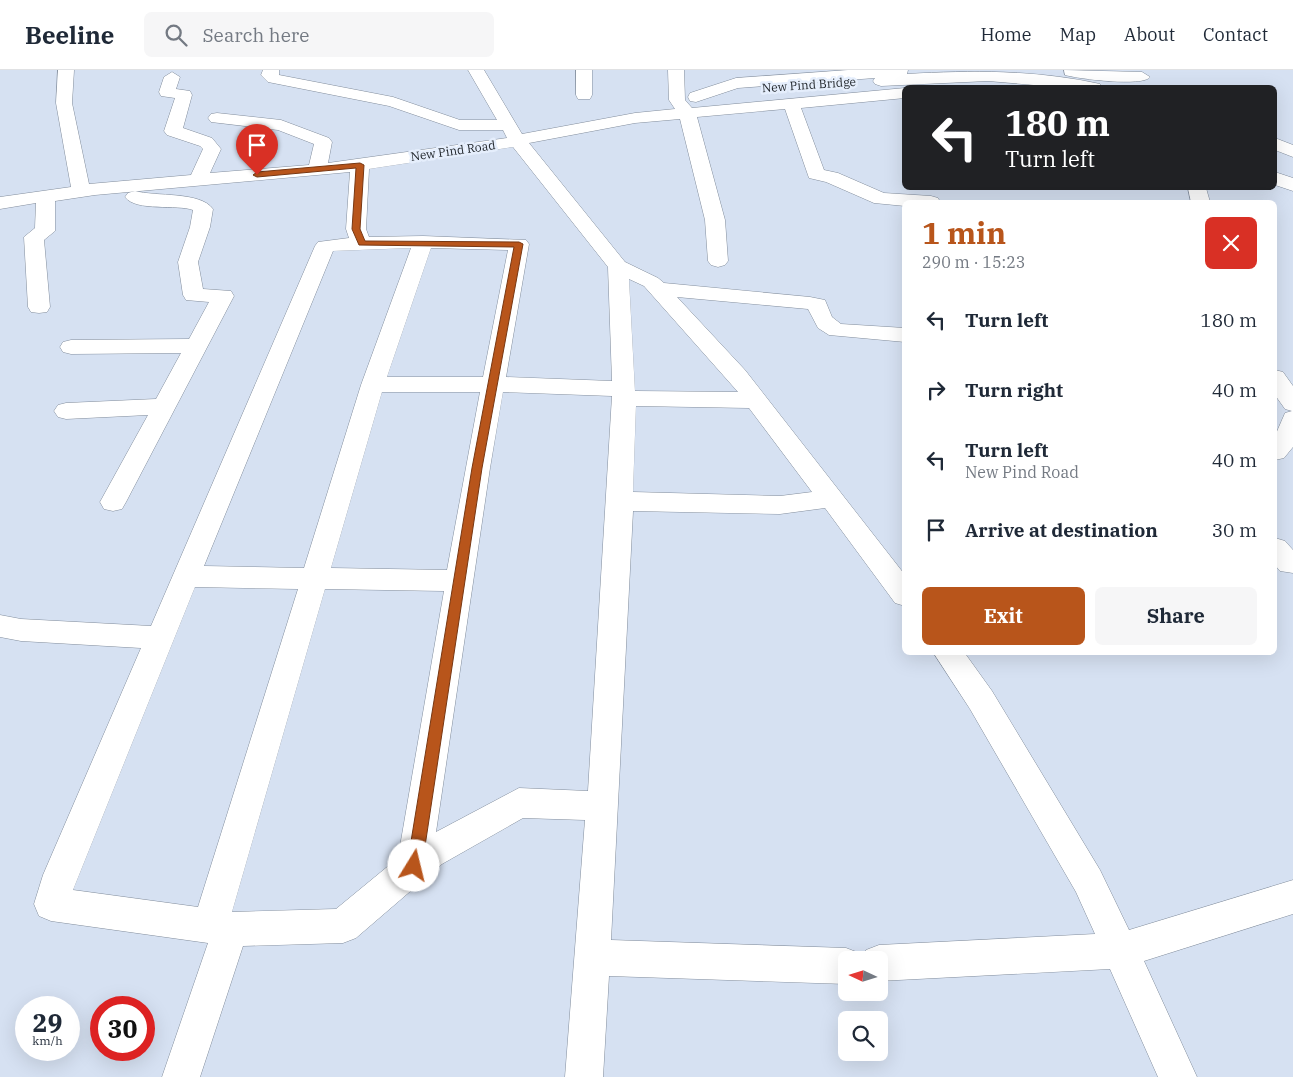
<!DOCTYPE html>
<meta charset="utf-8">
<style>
:root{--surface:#fff;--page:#f6f6f7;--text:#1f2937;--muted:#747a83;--line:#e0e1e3;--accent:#b8551b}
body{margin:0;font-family:"IBM Plex Serif",serif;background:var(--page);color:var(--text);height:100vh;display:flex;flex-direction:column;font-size:19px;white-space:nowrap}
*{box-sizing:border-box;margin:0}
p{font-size:16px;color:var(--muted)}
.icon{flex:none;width:28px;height:28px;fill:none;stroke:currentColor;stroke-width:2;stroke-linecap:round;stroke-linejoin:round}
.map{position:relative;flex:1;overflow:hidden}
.side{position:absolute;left:902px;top:130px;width:375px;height:455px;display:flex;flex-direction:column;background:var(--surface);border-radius:8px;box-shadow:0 5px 20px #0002}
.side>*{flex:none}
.banner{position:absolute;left:902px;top:15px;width:375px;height:105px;border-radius:8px;box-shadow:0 5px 20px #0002;background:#202124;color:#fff;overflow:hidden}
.needle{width:32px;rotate:274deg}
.tools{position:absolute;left:838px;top:881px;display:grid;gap:10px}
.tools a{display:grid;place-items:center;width:50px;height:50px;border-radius:8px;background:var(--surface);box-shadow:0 5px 20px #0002;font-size:25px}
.speed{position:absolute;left:15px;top:926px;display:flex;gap:10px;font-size:25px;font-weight:700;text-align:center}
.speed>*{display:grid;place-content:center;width:65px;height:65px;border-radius:50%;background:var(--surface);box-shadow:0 5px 20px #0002;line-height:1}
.speed small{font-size:12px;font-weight:400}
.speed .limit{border:8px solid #d22;background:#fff;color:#111}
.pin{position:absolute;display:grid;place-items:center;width:42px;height:42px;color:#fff;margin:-51px -21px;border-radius:50% 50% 50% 0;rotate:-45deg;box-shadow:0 0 5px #0007}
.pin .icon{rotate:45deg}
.me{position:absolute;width:55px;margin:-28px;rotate:9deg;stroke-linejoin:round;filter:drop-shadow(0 0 4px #0008)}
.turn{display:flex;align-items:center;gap:18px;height:105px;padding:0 20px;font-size:22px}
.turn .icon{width:65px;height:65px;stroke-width:2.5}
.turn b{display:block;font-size:35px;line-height:42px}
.round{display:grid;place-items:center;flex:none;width:52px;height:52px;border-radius:8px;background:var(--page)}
.head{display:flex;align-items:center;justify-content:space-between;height:85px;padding:0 20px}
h1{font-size:30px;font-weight:800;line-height:38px;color:var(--accent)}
.button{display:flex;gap:10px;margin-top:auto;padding:10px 20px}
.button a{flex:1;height:58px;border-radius:8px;background:var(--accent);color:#fff;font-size:20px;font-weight:800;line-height:58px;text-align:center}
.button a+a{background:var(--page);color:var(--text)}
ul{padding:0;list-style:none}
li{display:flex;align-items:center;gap:15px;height:70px;padding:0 20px}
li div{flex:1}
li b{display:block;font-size:19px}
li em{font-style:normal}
header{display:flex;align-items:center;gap:30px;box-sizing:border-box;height:70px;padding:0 25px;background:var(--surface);border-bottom:1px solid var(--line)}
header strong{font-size:24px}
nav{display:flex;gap:28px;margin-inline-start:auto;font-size:18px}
.search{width:350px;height:45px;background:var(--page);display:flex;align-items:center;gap:12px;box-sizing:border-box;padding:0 18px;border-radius:8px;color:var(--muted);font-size:19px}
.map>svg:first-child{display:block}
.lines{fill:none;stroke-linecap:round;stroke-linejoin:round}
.minor-casing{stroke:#828d9c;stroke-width:1}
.minor{fill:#fff;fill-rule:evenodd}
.route{fill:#b8551b;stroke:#783712}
.labels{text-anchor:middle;stroke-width:5;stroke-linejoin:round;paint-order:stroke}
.far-street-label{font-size:12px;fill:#1c2126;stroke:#e5eefc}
</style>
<header>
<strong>Beeline</strong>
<div class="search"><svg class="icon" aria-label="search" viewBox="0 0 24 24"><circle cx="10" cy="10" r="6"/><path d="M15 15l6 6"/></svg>Search here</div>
<nav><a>Home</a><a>Map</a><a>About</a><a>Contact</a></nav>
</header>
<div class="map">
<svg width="1293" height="1007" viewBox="0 0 1293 1007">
<rect width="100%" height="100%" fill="#d6e1f2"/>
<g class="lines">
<g class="minor-casing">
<g id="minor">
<path d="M58 0H74L72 33 89 114 191 105 203 79 200 76 167 65 164 61 175 28 161 26 159 22 164 7 172 2 180 7 176 19 190 21 192 25 183 58 212 68 221 79 210 103 309 95 314 74 278 60 211 52 208 48 211 44 217 43 281 50 329 68 332 72 328 93 507 68 503 60H459L389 36 268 12 261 5 263 0H279V5L393 27 460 50H497L468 0H484L522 64 635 43 675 39 669 30 668 0H684L685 30 692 38 905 18V28L801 38 824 100 838 103 884 123 931 126 938 128 940 132H905V136L874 133 826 112 809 108 785 39 697 47 725 150 728 191 725 195 718 197 711 195 708 191 705 150 680 49 635 53 529 73 625 192 658 208 664 213 810 227 825 230 832 247 841 254 905 258V272L829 265 818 258 808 239 677 227 745 300 905 505V536L895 533 825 438 780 444 633 441 611 870 846 878 859 883 862 890H846V914L609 906 603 1007H565L585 750 523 748 442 794 356 868 343 873 243 876 200 1007H162L208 873 51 851 39 846 34 834 43 805 141 578 21 571 0 567V545L21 549 151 556 315 176 318 172 349 168 346 159 350 102 95 125 55 131V161L44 170 50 237 47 242 39 243 31 242 28 237 24 167 35 158 36 133 0 139V127L71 117 56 33ZM513 77 608 197 612 311 506 307 529 174 526 170 423 166 369 167 366 159 369 99ZM411 178 361 315 304 498 204 496 333 181ZM431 178 508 180 483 307H387ZM629 209 644 216 738 322 635 321ZM382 322H480L447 500 331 498ZM503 322 612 326 588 721 519 718 436 762 490 398ZM636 336 749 338 812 422 780 426 633 422ZM195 517 298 519 198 837 73 820ZM325 519 444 521 398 788 336 839 232 842Z"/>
<polygon points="576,0 592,0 592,25 590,29 578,29 576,25"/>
<path d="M848 0H908L907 4C972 0 1036 0 1100 14L1102 18H1069L988 11 881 16 875 14 873 11 875 8 738 18 696 32 690 31 688 27 690 23 736 8Z"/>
<path d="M1064 0 1142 2 1150 7C1143 17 1079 9 1065 5Z"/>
<polygon points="1275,68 1293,75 1293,87 1275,80"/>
<polygon points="1275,102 1293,108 1293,121 1275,115"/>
<polygon points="1188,118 1206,118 1210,132 1191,132"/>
<path d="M135 121C156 127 200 121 213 139L210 157 198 192 203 219 231 221 234 226 126 432 122 439 113 441 104 439 100 432 148 345 66 349 58 347 54 341 58 335 66 333 156 329 181 283 71 284 63 282 60 277 63 272 71 270 189 269 209 232 186 230 183 225 178 192 190 157 193 140C177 134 136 142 125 127L128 123Z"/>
<polygon points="1275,300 1283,302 1293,316 1293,377 1284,388 1275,390 1275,366 1285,343 1292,341 1285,339 1275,325"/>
<polygon points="1275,468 1285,471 1293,480 1293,503 1280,501 1275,495"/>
<polygon points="933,582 964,582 992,621 1100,800 1129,860 1293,810 1293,844 1144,891 1197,1007 1158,1007 1110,899 879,911 879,890 862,890 866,880 879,875 1095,864 1076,822 970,639"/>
</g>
</g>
<use href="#minor" class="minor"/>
</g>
<polygon class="route" points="360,93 364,95 360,159 365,171 519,172 523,174 482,398 422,796 419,801 414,803 410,801 407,796 472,398 514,177 359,175 352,159 356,98 257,107 253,105 257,102"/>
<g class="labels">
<g class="far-street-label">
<text transform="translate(809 15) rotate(-4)" y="4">New Pind Bridge</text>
<text transform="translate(453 81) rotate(-8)" y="4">New Pind Road</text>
</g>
</g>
</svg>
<div class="tools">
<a><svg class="needle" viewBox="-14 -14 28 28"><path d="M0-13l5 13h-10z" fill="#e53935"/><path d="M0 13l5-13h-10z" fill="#747a83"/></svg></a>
<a><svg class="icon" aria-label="search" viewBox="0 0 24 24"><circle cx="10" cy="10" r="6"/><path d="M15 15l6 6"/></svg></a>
</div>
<div class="speed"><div>29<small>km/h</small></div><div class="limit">30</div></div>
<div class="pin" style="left:257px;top:105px;background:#d93025"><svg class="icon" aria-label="arrive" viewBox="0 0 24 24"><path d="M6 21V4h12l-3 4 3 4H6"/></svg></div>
<svg class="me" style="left:414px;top:796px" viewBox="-20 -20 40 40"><circle r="19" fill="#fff"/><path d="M0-13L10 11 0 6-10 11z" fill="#b8551b"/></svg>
<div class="banner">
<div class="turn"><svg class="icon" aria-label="left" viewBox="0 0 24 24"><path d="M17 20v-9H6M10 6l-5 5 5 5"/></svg><div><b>180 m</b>Turn left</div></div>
</div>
<section class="side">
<div class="head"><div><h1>1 min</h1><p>290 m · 15:23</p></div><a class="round" style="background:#d93025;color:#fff"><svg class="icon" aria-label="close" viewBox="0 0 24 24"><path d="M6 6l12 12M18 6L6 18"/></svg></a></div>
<ul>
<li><svg class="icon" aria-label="left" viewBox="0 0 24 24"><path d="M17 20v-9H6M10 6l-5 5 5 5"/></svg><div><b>Turn left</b></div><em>180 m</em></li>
<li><svg class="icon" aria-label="right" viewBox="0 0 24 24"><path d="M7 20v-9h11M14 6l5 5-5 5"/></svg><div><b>Turn right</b></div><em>40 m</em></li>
<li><svg class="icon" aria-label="left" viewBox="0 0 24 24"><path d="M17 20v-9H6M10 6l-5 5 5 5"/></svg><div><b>Turn left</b><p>New Pind Road</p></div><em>40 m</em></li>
<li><svg class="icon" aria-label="arrive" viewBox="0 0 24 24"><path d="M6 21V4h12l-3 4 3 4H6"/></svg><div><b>Arrive at destination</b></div><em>30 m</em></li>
</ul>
<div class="button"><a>Exit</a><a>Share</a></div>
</section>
</div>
